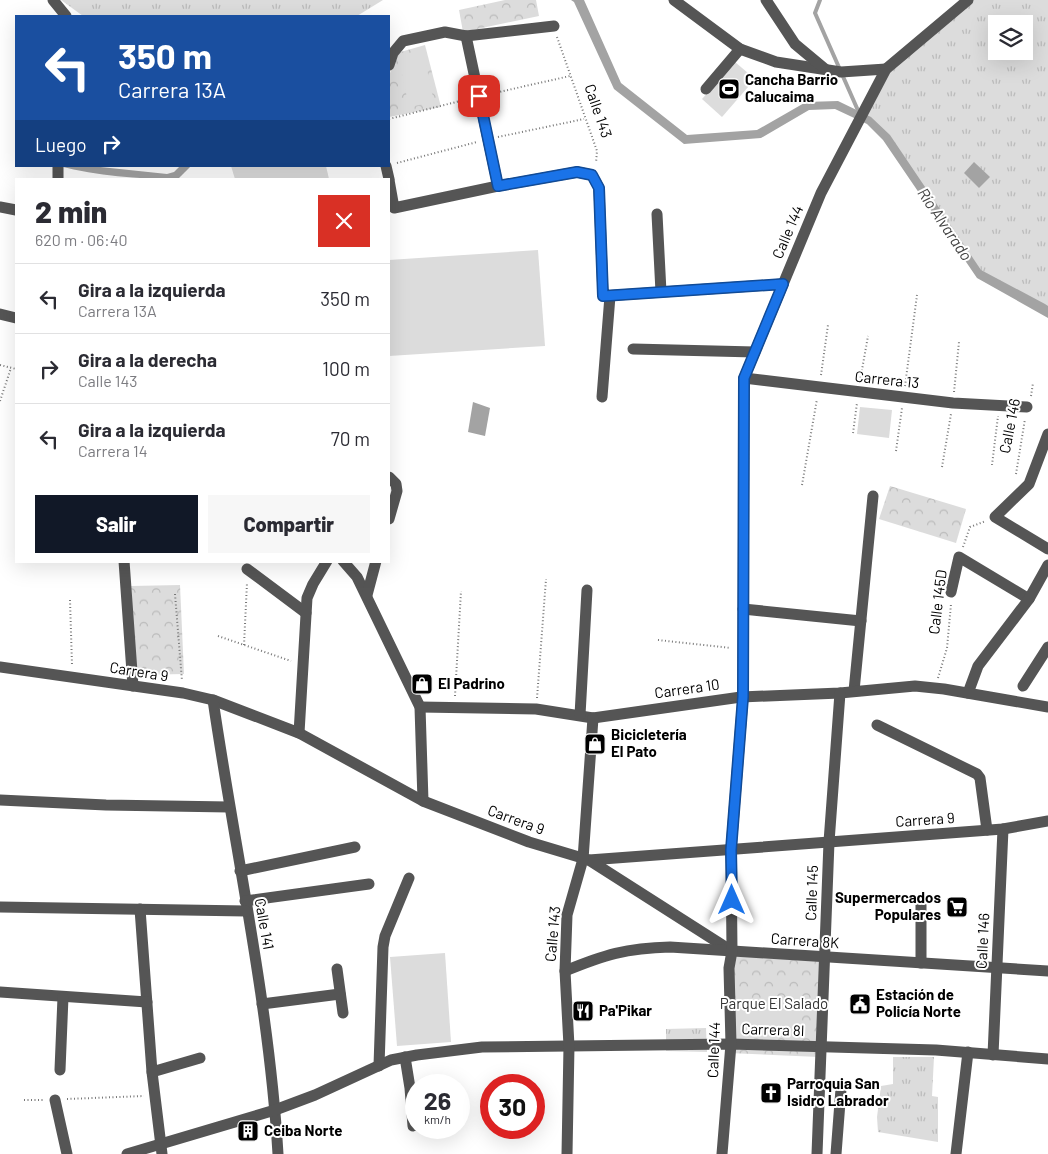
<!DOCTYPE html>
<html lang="es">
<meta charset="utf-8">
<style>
:root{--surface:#fff;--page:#f7f7f7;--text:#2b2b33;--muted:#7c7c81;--line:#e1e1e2;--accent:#111827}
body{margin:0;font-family:Barlow,sans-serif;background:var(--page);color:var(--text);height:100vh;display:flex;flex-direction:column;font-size:19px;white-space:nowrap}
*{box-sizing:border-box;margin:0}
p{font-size:16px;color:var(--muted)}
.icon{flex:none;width:28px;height:28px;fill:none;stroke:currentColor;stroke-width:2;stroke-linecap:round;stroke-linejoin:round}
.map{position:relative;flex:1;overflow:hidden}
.details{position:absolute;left:15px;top:178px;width:375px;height:385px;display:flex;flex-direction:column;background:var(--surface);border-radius:0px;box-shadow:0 5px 20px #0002}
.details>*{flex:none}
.top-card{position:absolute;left:15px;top:15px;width:375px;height:152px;border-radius:0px;box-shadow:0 5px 20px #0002;background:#1a4fa0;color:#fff;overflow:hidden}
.tools{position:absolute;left:988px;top:15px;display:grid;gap:10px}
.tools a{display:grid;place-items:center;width:45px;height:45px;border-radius:0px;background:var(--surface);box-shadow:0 5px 20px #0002;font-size:25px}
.speed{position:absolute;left:405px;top:1074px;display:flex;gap:10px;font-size:25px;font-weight:700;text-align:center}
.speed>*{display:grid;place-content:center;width:65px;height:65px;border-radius:50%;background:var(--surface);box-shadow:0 5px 20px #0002;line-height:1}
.speed small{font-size:12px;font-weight:400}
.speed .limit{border:8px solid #d22;background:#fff;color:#111}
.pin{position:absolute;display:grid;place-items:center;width:42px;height:42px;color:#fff;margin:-21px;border-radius:10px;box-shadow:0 2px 8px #0006}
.me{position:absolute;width:55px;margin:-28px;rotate:0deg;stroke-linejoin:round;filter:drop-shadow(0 0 4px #0008)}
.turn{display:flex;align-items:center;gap:18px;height:105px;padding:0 20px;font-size:22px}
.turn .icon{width:65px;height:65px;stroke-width:2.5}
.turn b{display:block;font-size:35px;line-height:42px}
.then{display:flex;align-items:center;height:48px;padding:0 20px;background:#0003;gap:10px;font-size:19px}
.round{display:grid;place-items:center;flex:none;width:52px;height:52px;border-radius:0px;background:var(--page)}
.overview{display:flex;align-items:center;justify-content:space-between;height:85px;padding:0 20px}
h1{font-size:30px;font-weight:800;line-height:38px}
.action{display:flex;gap:10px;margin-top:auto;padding:10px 20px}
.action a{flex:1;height:58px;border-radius:0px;background:var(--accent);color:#fff;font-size:20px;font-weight:800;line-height:58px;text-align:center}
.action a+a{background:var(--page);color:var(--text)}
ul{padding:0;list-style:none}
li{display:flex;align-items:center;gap:15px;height:70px;padding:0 20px;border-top:1px solid var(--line)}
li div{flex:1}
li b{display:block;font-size:19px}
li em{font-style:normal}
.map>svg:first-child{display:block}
.grass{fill:url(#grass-tufts);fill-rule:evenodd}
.park{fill:url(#park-crowns)}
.garden{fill:#dcdcdc}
.water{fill:#a3a3a3}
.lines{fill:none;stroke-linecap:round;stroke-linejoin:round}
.stream{stroke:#a3a3a3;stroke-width:4}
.path{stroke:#777;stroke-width:2;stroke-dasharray:1 2.5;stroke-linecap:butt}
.minor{stroke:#555;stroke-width:11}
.route-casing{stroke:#114b97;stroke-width:12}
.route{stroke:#1a73e8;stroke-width:9}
.labels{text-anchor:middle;stroke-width:4;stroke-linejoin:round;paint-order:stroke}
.poi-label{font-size:15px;font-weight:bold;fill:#000;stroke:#fff;text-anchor:start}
.street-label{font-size:15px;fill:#000;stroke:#fff}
.park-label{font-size:15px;fill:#333;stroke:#fff}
.water-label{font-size:16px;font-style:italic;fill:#444;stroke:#fff}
</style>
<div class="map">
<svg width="1048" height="1154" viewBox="0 0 1048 1154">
<defs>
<pattern id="grass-tufts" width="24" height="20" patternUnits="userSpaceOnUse" patternTransform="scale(1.25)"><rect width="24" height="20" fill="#dcdcdc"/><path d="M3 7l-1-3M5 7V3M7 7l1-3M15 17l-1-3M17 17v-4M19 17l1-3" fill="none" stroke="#bbb"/></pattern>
<pattern id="park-crowns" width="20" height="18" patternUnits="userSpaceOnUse" patternTransform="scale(1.25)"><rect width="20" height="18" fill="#dcdcdc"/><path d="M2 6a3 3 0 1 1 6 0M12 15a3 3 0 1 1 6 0" fill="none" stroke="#bbb"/></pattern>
</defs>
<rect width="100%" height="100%" fill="#fff"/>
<g class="grass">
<polygon points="61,0 383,0 357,16 83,16"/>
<path d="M973 0H1048V312L978 274 886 137 860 115 886 70ZM996 24H1024V51H996Z"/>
<polygon points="706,1028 707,1052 666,1051 666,1029"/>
<polygon points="893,1057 934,1057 932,1096 938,1097 938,1142 878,1132 877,1117 881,1086 893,1084"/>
</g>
<g class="park">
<polygon points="505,0 536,0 539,16 463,32 459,10"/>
<polygon points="425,45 441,107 389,117 389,76 397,53"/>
<polygon points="890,486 966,509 956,543 879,519"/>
<polygon points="180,585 184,674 135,675 131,586"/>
<polygon points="728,954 822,961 819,1057 728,1053"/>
</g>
<g class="garden">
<polygon points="424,55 434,102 409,107 399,60"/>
<polygon points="735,62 755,79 722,117 702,99"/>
<polygon points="231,166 326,166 329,179 235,179"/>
<polygon points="538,250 545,346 389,356 389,260"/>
<polygon points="860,407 892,410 889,438 857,434"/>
<polygon points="445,953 451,1042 397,1046 390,957"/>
<polygon points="738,999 794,1001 793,1037 737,1036"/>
</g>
<g class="water">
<polygon points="571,0 584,0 621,83 687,135 757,130 806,102 838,101 871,117 890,135 981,270 1045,304 1048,306 1048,318 977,278 883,140 867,124 835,109 809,110 761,138 684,144 614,89 574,2"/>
<polygon points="974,162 990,177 979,188 964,173"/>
<path d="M59 166H91L167 174 174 172 180 166H191L178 179C137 179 98 176 59 166Z"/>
<polygon points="473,402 490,408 485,436 468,432"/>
</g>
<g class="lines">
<polyline class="stream" points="820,0 815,13 860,115"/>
<g class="path">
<polyline points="557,37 597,151 596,163"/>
<polyline points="490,94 570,76"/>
<polyline points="389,119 468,99"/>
<polyline points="498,137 584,119"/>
<polyline points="397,163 477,142"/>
<polyline points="0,365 16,369"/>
<polyline points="821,375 828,325"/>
<polyline points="860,381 868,336"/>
<polyline points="905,386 917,295"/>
<polyline points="954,392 959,342"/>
<polyline points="1031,396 1033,383"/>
<polyline points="0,401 11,368"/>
<polyline points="853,433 857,403"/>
<polyline points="896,451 902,408"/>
<polyline points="992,465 998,416"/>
<polyline points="942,467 951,414"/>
<polyline points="1016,474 1025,419"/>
<polyline points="802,485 817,399"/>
<polyline points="963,547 970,527 986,521"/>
<polyline points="175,594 182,681"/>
<polyline points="70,600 72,665"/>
<polyline points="218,636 291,661"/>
<polyline points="658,640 731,648"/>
<polyline points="244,645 247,583"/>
<polyline points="938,678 947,648 951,604"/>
<polyline points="455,696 461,591"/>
<polyline points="537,698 546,579"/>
<polyline points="67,1099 144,1096"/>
<polyline points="24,1100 45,1100"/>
</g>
<g class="minor">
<polyline points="53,0 66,16"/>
<polyline points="674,0 740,49 776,62 841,72 886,69"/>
<polyline points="766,0 795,44 825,69"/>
<polyline points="466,36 498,186"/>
<polyline points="389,65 393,53 403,41 445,32 466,36 554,26"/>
<polyline points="706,89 740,49"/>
<polyline points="386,166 389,179"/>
<polyline points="58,179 58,166"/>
<polyline points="389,180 394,208 498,186 577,172 592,175 599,188 603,296 783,284"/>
<polyline points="0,207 16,210"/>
<polyline points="657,214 661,292"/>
<polyline points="0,314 16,318"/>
<polyline points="633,349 755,352"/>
<polyline points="744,378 953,403 1027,407"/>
<polyline points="602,397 610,296"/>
<polyline points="1048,434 1029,484 995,517 1048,549"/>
<polyline points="389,477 396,484 397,491 389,519"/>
<polyline points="124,561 133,686"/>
<polyline points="343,561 357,577 420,707 423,801"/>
<polyline points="247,569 306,613"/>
<polyline points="951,592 959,557 1029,599"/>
<polyline points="367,595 376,561"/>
<polyline points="743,609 861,621"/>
<polyline points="0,667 183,693 213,700 299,733 423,801 529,842 589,860 1003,829 1048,821"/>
<polyline points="1023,686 1048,647"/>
<polyline points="854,691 873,496"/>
<polyline points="968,693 978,666 1029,599 1048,565"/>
<path d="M213 700C235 851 269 1002 278 1154"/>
<polyline points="420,707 536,709 593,718 741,697 840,693 915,686 944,689 1048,707"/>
<polyline points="580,715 587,590"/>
<polyline points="877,725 977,774 980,778 987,830"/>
<polyline points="299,733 307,598 313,584 327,561"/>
<polyline points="0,800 106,805 229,807"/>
<polyline points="589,860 730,950"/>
<polyline points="240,871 355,847"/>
<polyline points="245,901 369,884"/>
<polyline points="0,907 246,911"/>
<polyline points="140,909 152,1072 162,1154"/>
<polyline points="921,963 921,899"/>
<polyline points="337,969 343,1013"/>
<path d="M565 971C604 955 626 948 670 947L1048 971"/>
<polyline points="0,992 147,1002"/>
<polyline points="262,1004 340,994"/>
<polyline points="993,1055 1003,829"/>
<polyline points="405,1057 410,1088 413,1126"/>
<polyline points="379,1066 383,947 385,936 409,878"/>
<polyline points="60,1070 63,997"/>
<polyline points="152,1072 200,1058"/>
<polyline points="55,1100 67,1154"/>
<polyline points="127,1154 275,1110 315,1095 391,1060 417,1055 482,1047 731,1044 936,1050 1048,1059"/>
<polyline points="567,1154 569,1046 565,971 567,915 583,859 593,718"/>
<polyline points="722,1154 731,1044 729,968 732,951 731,850 743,697 744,378 821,193 886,69 968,0"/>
<polyline points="817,1154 829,842 840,693"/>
<polyline points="836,1154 841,1089"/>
<polyline points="956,1154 968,1052"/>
</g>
</g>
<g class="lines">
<g class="route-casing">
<polyline id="route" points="479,96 498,186 577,172 592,175 599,188 603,296 783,284 744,378 743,697 731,850 732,900"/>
</g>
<use href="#route" class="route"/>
</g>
<defs>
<g id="stadium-square" transform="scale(1.125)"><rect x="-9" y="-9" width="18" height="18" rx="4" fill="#000" stroke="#fff"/><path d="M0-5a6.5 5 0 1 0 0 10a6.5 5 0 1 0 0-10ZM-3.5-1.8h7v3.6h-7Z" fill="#fff"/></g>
<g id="shop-square" transform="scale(1.125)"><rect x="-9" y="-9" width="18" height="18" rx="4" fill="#000" stroke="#fff"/><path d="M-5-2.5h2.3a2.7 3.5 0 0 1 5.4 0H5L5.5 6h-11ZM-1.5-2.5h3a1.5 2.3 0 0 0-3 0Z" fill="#fff"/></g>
<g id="supermarket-square" transform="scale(1.125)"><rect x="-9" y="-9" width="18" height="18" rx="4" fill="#000" stroke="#fff"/><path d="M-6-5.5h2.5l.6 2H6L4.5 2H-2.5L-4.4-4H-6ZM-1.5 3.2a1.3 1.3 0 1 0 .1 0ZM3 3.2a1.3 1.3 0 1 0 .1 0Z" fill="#fff"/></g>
<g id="civic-square" transform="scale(1.125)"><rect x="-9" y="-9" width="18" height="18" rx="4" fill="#000" stroke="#fff"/><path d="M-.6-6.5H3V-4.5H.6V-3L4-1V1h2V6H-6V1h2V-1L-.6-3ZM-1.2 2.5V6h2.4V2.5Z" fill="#fff"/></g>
<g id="restaurant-square" transform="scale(1.125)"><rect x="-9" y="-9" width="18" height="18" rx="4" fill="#000" stroke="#fff"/><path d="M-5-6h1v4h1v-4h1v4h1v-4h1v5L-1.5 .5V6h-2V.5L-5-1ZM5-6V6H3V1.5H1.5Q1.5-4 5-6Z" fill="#fff"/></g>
<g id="church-square" transform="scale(1.125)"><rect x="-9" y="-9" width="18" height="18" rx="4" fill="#000" stroke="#fff"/><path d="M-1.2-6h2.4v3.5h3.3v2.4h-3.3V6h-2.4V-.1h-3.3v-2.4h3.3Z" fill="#fff"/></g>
<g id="building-square" transform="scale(1.125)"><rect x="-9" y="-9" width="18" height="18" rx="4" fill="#000" stroke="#fff"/><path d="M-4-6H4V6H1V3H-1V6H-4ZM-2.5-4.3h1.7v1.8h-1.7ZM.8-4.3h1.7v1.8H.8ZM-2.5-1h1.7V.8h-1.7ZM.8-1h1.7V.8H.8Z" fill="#fff"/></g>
</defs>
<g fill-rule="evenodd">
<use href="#stadium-square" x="729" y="89"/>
<use href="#shop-square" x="422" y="684"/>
<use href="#shop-square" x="595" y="744"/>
<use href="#supermarket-square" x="957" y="907"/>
<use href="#civic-square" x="860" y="1004"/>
<use href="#restaurant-square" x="583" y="1011"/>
<use href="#church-square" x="771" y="1093"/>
<use href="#building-square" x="248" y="1131"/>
</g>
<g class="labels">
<g class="poi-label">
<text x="745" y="85">Cancha Barrio<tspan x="745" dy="17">Calucaima</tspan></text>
<text x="438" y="689">El Padrino</text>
<text x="611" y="740">Bicicletería<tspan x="611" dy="17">El Pato</tspan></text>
<text x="941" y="903" text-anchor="end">Supermercados<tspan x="941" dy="17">Populares</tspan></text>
<text x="876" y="1000">Estación de<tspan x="876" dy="17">Policía Norte</tspan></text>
<text x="599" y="1016">Pa'Pikar</text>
<text x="787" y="1089">Parroquia San<tspan x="787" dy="17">Isidro Labrador</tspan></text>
<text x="264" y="1136">Ceiba Norte</text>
</g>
<g class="street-label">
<text transform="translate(598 111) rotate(71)" y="5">Calle 143</text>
<text transform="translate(788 232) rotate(-67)" y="5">Calle 144</text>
<text transform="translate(887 380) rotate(6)" y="5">Carrera 13</text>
<text transform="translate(1010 426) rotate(-79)" y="5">Calle 146</text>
<text transform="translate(938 602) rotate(-83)" y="5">Calle 145D</text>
<text transform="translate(139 672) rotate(9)" y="5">Carrera 9</text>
<text transform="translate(687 689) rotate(-8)" y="5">Carrera 10</text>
<text transform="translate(516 820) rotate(20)" y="5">Carrera 9</text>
<text transform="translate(925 820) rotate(-4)" y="5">Carrera 9</text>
<text transform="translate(812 893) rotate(-88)" y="5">Calle 145</text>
<text transform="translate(264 924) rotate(80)" y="5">Calle 141</text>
<text transform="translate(553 934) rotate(-85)" y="5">Calle 143</text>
<text transform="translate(805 941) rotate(4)" y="5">Carrera 8K</text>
<text transform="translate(983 941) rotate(-87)" y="5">Calle 146</text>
<text transform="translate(773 1030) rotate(2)" y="5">Carrera 8I</text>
<text transform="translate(714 1050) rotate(-88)" y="5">Calle 144</text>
</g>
<g class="park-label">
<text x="774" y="1009">Parque El Salado</text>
</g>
<g class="water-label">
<text transform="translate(945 224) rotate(56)" y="6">Río Alvarado</text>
</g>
</g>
</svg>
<div class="tools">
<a><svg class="icon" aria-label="layers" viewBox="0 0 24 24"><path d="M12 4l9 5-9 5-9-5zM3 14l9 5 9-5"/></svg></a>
</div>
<div class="speed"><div>26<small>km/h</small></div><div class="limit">30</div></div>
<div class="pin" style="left:479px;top:96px;background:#d93025"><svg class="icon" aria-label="arrive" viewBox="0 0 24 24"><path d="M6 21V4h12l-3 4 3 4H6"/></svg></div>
<svg class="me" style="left:732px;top:900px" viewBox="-20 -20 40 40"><path d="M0-17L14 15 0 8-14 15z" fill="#1a73e8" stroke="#fff" stroke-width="4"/></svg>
<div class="top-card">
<div class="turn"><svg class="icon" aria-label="left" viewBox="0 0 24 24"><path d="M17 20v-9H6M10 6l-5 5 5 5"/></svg><div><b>350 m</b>Carrera 13A</div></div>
<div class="then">Luego<svg class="icon" aria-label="right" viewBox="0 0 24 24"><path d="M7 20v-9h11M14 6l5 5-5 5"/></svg></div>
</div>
<section class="details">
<div class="overview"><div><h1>2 min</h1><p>620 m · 06:40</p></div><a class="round" style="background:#d93025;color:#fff"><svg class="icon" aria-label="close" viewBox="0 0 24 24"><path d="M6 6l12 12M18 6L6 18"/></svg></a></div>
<ul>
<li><svg class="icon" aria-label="left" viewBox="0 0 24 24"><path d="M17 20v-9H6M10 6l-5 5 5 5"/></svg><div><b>Gira a la izquierda</b><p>Carrera 13A</p></div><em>350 m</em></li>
<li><svg class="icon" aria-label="right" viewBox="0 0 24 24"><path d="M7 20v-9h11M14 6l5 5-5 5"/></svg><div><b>Gira a la derecha</b><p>Calle 143</p></div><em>100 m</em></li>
<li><svg class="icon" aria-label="left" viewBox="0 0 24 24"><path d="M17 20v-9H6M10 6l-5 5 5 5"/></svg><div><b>Gira a la izquierda</b><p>Carrera 14</p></div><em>70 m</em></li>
</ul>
<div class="action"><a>Salir</a><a>Compartir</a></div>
</section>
</div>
